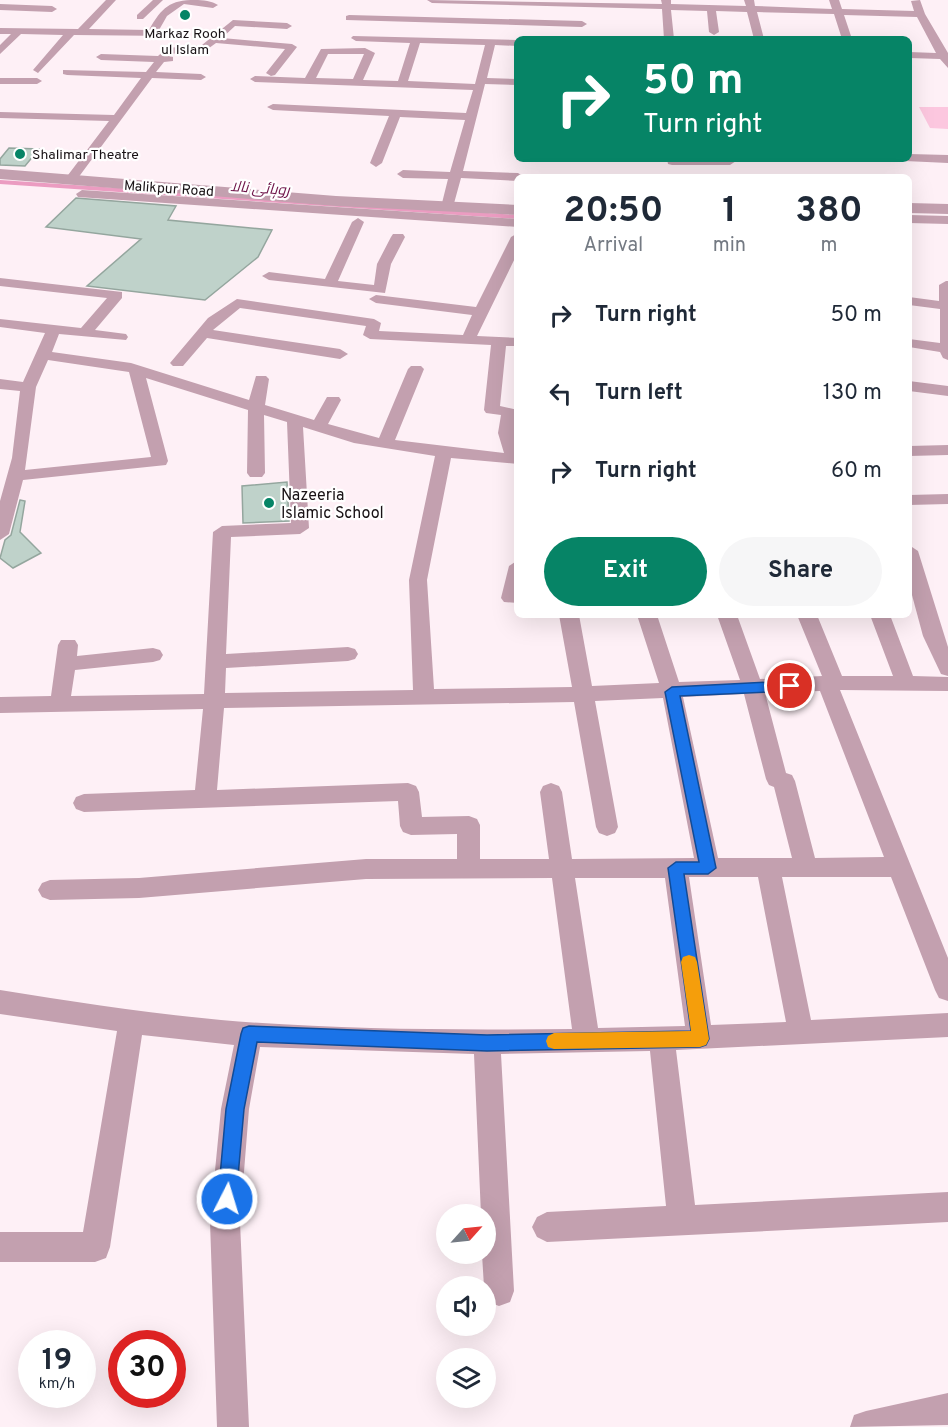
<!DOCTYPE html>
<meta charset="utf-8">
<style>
:root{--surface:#fff;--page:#f6f6f7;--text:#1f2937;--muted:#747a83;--accent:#068466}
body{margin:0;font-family:Overpass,Cairo,sans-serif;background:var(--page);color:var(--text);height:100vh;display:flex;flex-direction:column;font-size:22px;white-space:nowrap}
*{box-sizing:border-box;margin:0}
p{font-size:20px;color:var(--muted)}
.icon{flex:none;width:33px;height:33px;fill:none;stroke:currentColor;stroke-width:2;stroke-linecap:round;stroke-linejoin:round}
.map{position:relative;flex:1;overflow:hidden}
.details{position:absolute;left:514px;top:174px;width:398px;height:444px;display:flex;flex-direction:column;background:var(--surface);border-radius:9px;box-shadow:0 6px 24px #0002}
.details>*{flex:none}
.banner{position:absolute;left:514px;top:36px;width:398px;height:126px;border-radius:9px;box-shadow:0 6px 24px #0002;background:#068466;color:#fff;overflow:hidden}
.needle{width:39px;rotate:63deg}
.buttons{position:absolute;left:436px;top:1204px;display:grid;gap:12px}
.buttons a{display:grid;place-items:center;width:60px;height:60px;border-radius:50%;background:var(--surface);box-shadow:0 6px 24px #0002;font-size:30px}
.speed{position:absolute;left:18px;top:1330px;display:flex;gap:12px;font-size:30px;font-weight:700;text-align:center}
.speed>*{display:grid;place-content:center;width:78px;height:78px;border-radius:50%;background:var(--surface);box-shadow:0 6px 24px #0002;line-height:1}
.speed small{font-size:15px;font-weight:400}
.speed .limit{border:9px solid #d22;background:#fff;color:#111}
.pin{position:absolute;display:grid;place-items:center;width:51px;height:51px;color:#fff;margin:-26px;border:3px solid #fff;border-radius:50%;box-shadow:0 2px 6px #0007}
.me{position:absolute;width:66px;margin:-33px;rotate:5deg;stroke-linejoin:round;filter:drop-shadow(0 0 4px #0008)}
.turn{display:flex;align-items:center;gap:21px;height:126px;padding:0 30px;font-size:27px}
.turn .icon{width:78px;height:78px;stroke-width:2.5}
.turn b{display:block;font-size:42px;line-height:51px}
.eta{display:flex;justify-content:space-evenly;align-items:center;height:102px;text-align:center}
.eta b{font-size:36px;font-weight:700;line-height:42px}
.action{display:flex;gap:12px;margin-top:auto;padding:12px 30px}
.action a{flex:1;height:69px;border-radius:36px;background:var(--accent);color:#fff;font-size:24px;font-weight:700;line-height:69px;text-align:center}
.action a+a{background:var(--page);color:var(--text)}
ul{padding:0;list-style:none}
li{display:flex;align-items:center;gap:18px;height:78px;padding:0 30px}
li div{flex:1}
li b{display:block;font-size:22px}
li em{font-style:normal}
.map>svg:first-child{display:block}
.green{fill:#fcc7df}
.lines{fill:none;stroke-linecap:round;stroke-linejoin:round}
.stream{stroke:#eb9cc1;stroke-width:4}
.building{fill:#bfd2ca;stroke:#94a69e;stroke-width:1.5}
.minor{fill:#c3a0af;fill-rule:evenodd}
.tertiary{fill:#c3a0af;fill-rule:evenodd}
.route{fill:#1a73e8;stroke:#114b97;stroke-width:1.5}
.slow{fill:#f59e0b}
.poi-dot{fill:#068466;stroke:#fff;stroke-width:2}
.labels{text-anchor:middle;stroke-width:4.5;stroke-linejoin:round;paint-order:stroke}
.far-poi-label{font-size:14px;fill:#181215;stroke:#fff}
.far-street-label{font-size:14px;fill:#181215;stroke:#fff}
.far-water-label{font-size:15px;font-style:italic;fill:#6f1449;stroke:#fff}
.poi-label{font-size:16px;fill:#181215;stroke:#fff;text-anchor:start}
</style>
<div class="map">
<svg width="948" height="1427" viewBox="0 0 948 1427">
<rect width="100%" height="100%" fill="#fef0f6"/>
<polygon class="green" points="919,107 948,107 948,129 930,128"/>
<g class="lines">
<polyline class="stream" points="0,182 518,217"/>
</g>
<g class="building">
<polygon points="9,148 39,149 25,166 0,165 0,159"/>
<polygon points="76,198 176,206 168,220 272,230 258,257 205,300 87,286 141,239 46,227"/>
<polygon points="287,482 289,521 243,523 242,486"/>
<polygon points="20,500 25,501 20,532 41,553 13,568 0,558 5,540 11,535"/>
</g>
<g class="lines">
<g class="minor">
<path d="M106 0H116L89 29 149 30C162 7 170 0 195 0 203 0 212 1 218 5L213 8 184 4 167 16 159 30 174 31V35L171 36 74 35 38 73 33 70 63 35 21 34 0 54V45L11 34H0V28L78 29Z"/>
<polygon points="153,0 163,0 143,19 137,19 137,15"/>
<polygon points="427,0 662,4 661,0 671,0 671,4 746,6 744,0 754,0 755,6 832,9 829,0 839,0 842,9 914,11 911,1 920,0 925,14 948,53 948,68 940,59 909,58 909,52 936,53 917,17 844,15 852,39 842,39 834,14 757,12 764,39 754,39 747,12 716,11 719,32 714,35 709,32 707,11 671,10 674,39 664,39 662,9 432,3"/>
<polygon points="0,4 52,6 57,9 52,12 0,10"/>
<polygon points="349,15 582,21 587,24 582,27 346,20 346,16"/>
<polygon points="233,20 287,23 292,26 287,29 235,26 222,38 292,44 297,47 275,75 271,76 266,73 285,49 216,43 205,51 170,54 169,56 173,57 173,61 164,62 156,72 201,74 206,77 201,80 152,78 75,182 65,179 109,121 0,118 0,112 114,115 141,78 67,75 63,74 63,70 146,72 154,62 101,60 96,57 101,54 158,56 167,48 202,45"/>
<path d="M353 36 518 40V46L495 45 487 78 518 79V85L485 84 463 171 518 173 524 177H518V181L461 178 453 207 451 210H443L441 207 448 179 403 178 397 174 403 170 450 172 465 120 400 117 382 163 376 167 370 163 389 116 273 110 267 107 273 104 466 113 473 90 255 82 250 79 255 76 305 78 321 49 365 48 375 53 363 80 398 81 410 43 356 41 351 38ZM420 43 485 45 475 84 408 81ZM328 54H364L353 79 316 78Z"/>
<polygon points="0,78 37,78 42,81 37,84 0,84"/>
<polygon points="909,154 948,155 948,163 905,161 909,159"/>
<polygon points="667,159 735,159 736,161 730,165 672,165 668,164"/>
<polygon points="82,190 518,219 518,227 78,197 76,194"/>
<polygon points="909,215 948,216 948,224 909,223"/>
<polygon points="358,218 364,222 338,281 374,285 377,264 391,237 393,234 403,234 405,237 391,264 385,293 269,280 262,276 269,272 325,279 352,222"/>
<path d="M518 233V252L477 336 518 338V346H506L500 406 518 410 514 433 518 443V464L451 458 427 580 434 689 572 687 559 615H579L592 686 659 683 637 615H657L679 682 740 680 717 615H737L760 679 822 676 797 615H817L842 676H893L870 615H890L913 676 948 677V691L840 690 948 958V1001L939 998 935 990 891 877H782L811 1020 948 1013V1037L676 1050 695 1205 948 1192V1222L547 1242 537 1237 532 1227 537 1217 547 1212 666 1206 650 1051 501 1054 514 1291 510 1302 499 1306 488 1302 486 1287H484L482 1254H486V1215H481L474 1054 260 1047 249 1109 240 1222 249 1427H217L210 1222 221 1109 234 1045 142 1035 110 1247 106 1258 95 1262H0V1232H83L117 1031 0 1014V990C74 1002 147 1013 221 1020 338 1030 455 1030 572 1029L552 878 366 879 139 898 50 900 42 897 38 890 42 883 50 880 139 878 366 859H457V834L411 835 403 832 400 826 398 801 84 812 76 809 73 803 76 797 84 794 195 790 203 709 0 713V697L51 696 58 645 61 640H75L78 645 77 656 153 648 160 650 163 655 160 660 153 662 75 670 71 696 204 694 213 532 222 526 291 523 287 422 264 415 265 473 262 477H250L247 473 248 410 146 378 168 461 166 465 23 480 9 534 0 540V501L12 458 20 391 0 389V379L23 382 45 333 0 327V319L81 328 107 298 0 286V278L122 292V298L95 330 126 334 128 337 126 340 59 334 52 352 131 363 249 400 256 376H266L269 379 265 405 314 420 327 397H339L341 400 328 424 379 438 408 369 411 366H421L424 369 395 440 504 453 498 433 501 415 486 413 484 410 491 345 370 339 363 335 366 326 240 308 213 330 340 349 348 354 340 359 207 338 183 366H173L170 363 208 318 237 299 374 319 381 323 379 331 463 335 472 315 376 303 369 299 376 295 476 307 511 237ZM48 360 129 372 151 457 25 470 36 387ZM303 427 354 443 435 456 409 580 413 690 225 693 226 668 348 661 355 659 358 654 355 649 348 647 226 654 231 537 300 534 309 528ZM820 691 884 857 815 858 795 781 792 775 786 773 765 693ZM744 694 766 779 769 785 774 787 792 858H718L683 697ZM663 698 694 858 572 859 562 792 559 786 551 783 543 786 540 792 549 859H480V825L477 819 469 816 422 817 419 792 416 786 408 783 217 790 224 708 574 702 596 827 599 833 607 836 615 833 618 827 595 701ZM689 877H758L786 1022 711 1025ZM575 878H665L685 1026 598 1028Z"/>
<polygon points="946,281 948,281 948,360 943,358 940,352 909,347 909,339 940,343 940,309 909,305 909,297 939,301 939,285"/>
<polygon points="909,381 948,386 948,396 909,391"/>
<polygon points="948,445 948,455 909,456 909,446"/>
<polygon points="948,494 948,504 909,505 909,495"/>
<polygon points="909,545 918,551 948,647 948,676 941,674 923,636 909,584"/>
<polygon points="518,560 518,603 504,602 501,598 509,566"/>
<polygon points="948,1393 948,1425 850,1427 854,1415 866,1411"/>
</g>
<g class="tertiary">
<polygon points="0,169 336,196 518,205 518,215 336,206 0,179"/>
<polygon points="909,203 948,204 948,214 909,213"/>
</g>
</g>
<polygon class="route" points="790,681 797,686 790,691 680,696 716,868 708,874 684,874 709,1039 706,1045 700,1047 487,1051 257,1042 244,1109 236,1199 234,1206 227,1209 220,1206 218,1199 226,1109 241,1034 243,1028 249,1026 487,1035 691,1031 668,868 676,862 699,862 665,692 672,687"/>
<polygon class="slow" points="689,955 695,957 697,962 709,1039 706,1045 700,1047 554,1049 548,1047 546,1041 548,1036 554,1033 691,1031 681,962 683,957"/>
<g class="poi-dot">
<circle cx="185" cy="15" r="6"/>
<circle cx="20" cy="154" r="6"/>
<circle cx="269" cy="503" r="6"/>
</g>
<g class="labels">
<g class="far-poi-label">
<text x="185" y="38">Markaz Rooh<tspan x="185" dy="16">ul Islam</tspan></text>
<text x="32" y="159" text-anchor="start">Shalimar Theatre</text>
</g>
<g class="far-street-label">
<text transform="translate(169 188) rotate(4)" y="5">Malikpur Road</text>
</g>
<g class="far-water-label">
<text transform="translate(260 188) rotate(4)" y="5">روہائی نالا</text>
</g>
<g class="poi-label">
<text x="281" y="500">Nazeeria<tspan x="281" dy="18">Islamic School</tspan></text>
</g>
</g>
</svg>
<div class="buttons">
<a><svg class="needle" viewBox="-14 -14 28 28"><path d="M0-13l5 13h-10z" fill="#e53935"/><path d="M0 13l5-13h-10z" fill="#747a83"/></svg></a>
<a><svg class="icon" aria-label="sound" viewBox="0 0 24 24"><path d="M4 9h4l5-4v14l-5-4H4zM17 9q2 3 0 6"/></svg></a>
<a><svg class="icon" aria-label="layers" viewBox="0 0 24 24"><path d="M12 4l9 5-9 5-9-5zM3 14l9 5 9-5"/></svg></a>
</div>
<div class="speed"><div>19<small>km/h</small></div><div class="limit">30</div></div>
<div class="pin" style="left:790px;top:686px;background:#d93025"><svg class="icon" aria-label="arrive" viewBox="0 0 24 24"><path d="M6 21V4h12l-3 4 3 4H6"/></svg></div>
<svg class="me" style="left:227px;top:1199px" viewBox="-20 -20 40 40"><circle r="17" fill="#1a73e8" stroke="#fff" stroke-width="3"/><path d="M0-11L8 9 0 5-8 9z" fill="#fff"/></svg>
<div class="banner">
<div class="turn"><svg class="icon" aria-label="right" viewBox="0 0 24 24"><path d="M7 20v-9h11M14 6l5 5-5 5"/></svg><div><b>50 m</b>Turn right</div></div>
</div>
<section class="details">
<div class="eta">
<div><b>20:50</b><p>Arrival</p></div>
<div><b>1</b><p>min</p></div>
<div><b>380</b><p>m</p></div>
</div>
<ul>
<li><svg class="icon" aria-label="right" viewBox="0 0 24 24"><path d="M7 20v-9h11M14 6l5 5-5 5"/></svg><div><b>Turn right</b></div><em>50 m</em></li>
<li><svg class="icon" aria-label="left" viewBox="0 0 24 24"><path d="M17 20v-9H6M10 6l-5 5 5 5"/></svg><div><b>Turn left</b></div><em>130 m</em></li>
<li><svg class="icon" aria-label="right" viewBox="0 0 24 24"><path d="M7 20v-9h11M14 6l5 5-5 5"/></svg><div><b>Turn right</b></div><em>60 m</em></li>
</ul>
<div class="action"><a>Exit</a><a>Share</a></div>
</section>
</div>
